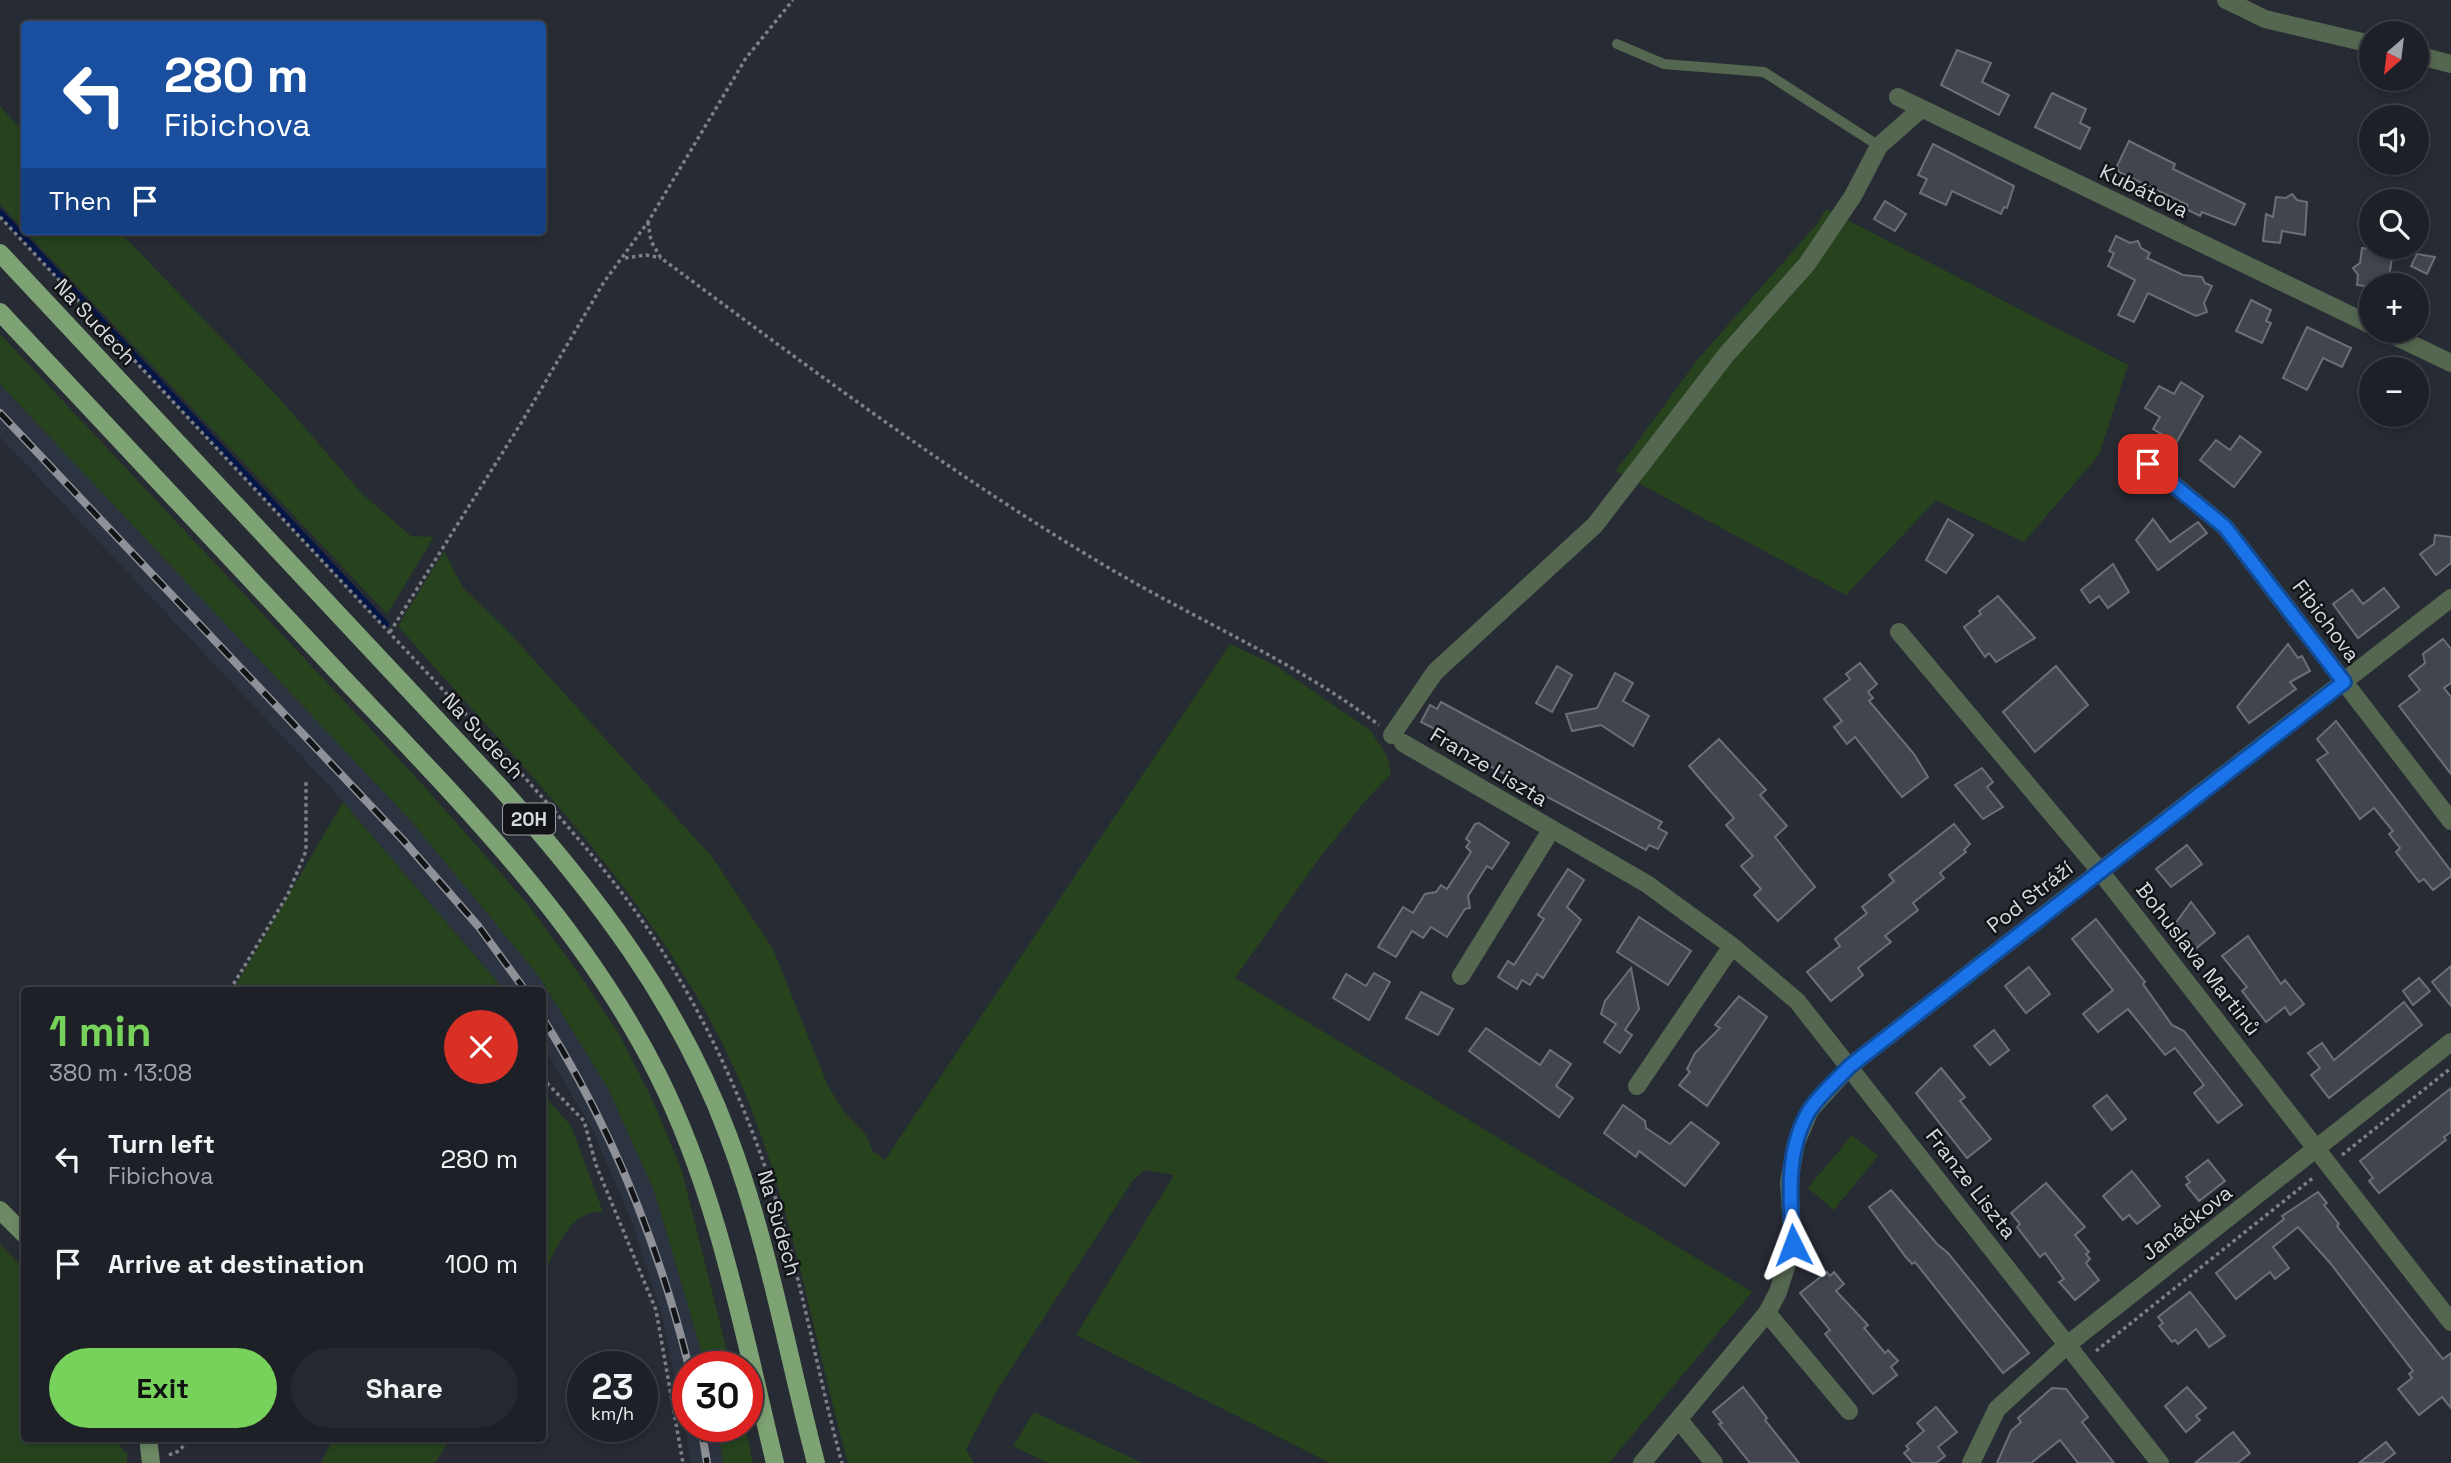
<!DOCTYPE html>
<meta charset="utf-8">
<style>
:root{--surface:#1d2026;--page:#25282e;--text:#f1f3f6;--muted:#a0a3a7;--line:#3b3e43;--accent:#76d25a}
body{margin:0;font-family:"Space Grotesk",sans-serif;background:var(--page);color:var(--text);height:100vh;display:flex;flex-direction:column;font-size:26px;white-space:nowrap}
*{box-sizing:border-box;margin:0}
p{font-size:23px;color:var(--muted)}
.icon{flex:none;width:38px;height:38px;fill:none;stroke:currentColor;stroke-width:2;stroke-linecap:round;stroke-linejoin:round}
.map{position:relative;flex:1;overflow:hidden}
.drawer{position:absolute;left:21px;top:987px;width:525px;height:455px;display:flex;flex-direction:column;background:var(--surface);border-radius:7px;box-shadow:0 4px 10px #0003,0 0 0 2px var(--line)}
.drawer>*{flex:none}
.banner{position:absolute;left:21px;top:21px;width:525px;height:214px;border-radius:7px;box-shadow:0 4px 10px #0003,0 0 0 2px var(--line);background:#1a4fa0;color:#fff;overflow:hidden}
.needle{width:46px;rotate:208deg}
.fabs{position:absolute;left:2359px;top:21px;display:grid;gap:14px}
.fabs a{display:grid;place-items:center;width:70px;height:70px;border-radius:50%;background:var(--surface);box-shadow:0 4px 10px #0003,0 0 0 2px var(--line);font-size:35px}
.speed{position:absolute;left:567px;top:1351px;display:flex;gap:14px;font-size:35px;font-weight:700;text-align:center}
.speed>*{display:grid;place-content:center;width:91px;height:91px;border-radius:50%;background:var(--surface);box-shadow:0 4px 10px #0003,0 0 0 2px var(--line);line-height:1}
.speed small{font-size:18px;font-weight:400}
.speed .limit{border:10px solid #d22;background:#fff;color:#111}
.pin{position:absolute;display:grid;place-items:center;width:60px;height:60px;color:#fff;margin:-30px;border-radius:14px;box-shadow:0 4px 10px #0006}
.me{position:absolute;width:77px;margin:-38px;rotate:357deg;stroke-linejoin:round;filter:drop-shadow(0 0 5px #0008)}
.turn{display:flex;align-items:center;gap:24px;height:147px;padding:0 28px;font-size:32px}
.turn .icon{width:91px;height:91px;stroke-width:2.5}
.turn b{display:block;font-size:49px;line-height:60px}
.then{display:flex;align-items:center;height:66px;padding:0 28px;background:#0003;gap:14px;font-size:26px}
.round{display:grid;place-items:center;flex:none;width:74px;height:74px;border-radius:37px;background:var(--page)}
.head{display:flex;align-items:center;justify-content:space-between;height:119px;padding:0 28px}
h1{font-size:42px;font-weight:700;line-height:52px;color:var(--accent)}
.cta{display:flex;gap:14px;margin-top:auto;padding:14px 28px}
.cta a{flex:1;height:80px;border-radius:42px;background:var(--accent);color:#111;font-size:28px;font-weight:700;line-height:80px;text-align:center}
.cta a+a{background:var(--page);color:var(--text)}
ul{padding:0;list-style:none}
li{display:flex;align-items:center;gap:21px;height:105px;padding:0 28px}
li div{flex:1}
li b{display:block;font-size:26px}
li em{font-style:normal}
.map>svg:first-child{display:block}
.built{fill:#2d3441}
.green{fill:#26431e}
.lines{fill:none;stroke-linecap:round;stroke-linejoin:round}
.stream{stroke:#041646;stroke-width:6}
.building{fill:#41464e;stroke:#6a6f78;stroke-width:2}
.path{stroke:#7d8187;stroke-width:3.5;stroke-dasharray:3.5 3.5;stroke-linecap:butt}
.lane{stroke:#556750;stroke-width:10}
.street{stroke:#556750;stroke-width:18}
.secondary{stroke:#6c8964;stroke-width:18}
.primary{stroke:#7da273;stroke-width:18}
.rail-casing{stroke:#8e9197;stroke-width:8}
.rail{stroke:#121417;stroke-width:5;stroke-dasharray:16;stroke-linecap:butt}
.route-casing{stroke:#114b97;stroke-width:18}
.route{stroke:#1a73e8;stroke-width:12}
.labels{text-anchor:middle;stroke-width:5;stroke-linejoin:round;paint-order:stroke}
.shield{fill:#121417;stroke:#9c9fa3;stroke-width:2}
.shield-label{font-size:19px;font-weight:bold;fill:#d7dadf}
.street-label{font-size:21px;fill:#d7dadf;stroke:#121417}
</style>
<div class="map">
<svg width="2451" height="1463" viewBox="0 0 2451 1463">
<rect width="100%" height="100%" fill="#272b33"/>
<polygon class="built" points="0,384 412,822 538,975 608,1088 655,1193 706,1367 688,1367 688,1426 718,1426 723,1463 692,1463 662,1315 632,1222 591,1126 543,1046 542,990 505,990 333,790 0,437"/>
<g class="green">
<polygon points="0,106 24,133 24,230 0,204"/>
<polygon points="1826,209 2128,365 2099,455 2024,542 1936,500 1846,595 1616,471 1698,359 1817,224"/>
<polygon points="25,231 119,231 281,400 362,494 411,536 434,537 387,614"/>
<polygon points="0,334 423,785 527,903 580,975 619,1034 653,1101 682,1171 731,1367 706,1367 655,1193 608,1088 538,975 412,822 0,384"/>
<path d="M444 551 463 588 506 629 713 858 773 949 828 1086 844 1112 866 1135 872 1150 885 1160 1230 644 1276 666 1370 730 1387 756 1391 774 1365 801 1318 860 1235 978 1752 1292 1609 1463H1330L1076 1335 1174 1175 1145 1170 1133 1180 999 1387 966 1449 974 1463H848C813 1337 793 1207 742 1086 667 908 523 769 398 626Z"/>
<polygon points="343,802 501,986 505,990 233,990"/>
<path d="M543 1094 571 1126 603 1212C569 1209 556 1251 543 1276Z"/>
<polygon points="1852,1135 1878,1156 1834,1210 1808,1188"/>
<polygon points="0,1244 24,1269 24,1438 114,1439 127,1454 127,1463 0,1463"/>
<polygon points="1034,1412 1142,1463 1048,1463 1013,1446"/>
<polygon points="718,1426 745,1426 753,1463 723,1463"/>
<polygon points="333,1439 333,1438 450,1439 435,1463 321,1463"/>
</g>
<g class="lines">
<polyline class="stream" points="0,212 386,624"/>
</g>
<g class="building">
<polygon points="1957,50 1991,63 1982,82 2009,95 1999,115 1941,85"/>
<polygon points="2052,93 2086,109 2080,123 2090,128 2080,149 2035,127"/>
<polygon points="2129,141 2175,164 2173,169 2245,204 2235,225 2202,212 2200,216 2186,209 2188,205 2119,172 2117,166"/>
<polygon points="1933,144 2014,186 2007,208 2004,207 2001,214 1952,191 1946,205 1920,193 1927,179 1918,175"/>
<polygon points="2292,194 2297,200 2307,202 2305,235 2282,231 2280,243 2263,241 2266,214 2273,217 2276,197 2286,198"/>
<polygon points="1885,201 1906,214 1895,231 1874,219"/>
<polygon points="2116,236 2130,243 2138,241 2141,248 2150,253 2147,258 2183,275 2202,277 2205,283 2212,286 2204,303 2207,312 2196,316 2148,293 2134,322 2118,315 2135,280 2108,266 2114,253 2109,251"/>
<polygon points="2362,248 2378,250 2378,256 2392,257 2388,285 2371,285 2369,293 2364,286 2357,285 2358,275 2353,268 2360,263"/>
<polygon points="2417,254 2435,257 2427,274 2411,266"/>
<polygon points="2251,300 2271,310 2266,321 2271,323 2262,343 2236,331"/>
<polygon points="2307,327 2351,348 2342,367 2323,358 2307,390 2283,378"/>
<polygon points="2181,382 2203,396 2176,443 2153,429 2160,417 2145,408 2159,386 2174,394"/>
<polygon points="2240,436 2261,452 2234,487 2200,460 2216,440 2230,450"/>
<polygon points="1948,519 1973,535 1946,573 1926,560"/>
<polygon points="2153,519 2170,542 2198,522 2207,533 2158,570 2136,540"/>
<polygon points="2435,535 2451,537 2451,563 2436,575 2420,554 2434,544"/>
<polygon points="2113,564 2129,592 2108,608 2099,596 2090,603 2081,590"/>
<polygon points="2384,588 2399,607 2358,638 2333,604 2352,590 2363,604"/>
<polygon points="1998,596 2035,638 1996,662 1989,653 1985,657 1964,627 1981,614 1979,611"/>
<polygon points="2443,639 2451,649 2451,683 2444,688 2451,697 2451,774 2399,706 2420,690 2409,676 2425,663 2423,654"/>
<polygon points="2288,644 2298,658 2302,656 2310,671 2290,682 2296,689 2249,723 2237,707"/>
<polygon points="1860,663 1877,684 1868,692 1873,698 1869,701 1914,754 1928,777 1902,797 1855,737 1847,744 1834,727 1842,721 1824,699 1850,679 1846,674"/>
<polygon points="1557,666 1572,675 1552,712 1536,703"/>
<polygon points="2056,666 2088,705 2035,752 2003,712"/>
<polygon points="1615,673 1633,683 1623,701 1649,716 1633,746 1601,725 1572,731 1566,714 1597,708"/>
<polygon points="1441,702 1662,822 1658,828 1667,833 1658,849 1649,845 1646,850 1434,736 1437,730 1421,722 1430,705 1437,709"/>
<polygon points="2336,721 2451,871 2451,876 2433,890 2424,879 2419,882 2396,852 2400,848 2389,834 2393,831 2374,808 2360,819 2317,760 2328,753 2317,739"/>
<polygon points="1719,739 1766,790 1760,795 1787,826 1775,837 1815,887 1778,921 1754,895 1761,889 1741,866 1753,856 1726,825 1734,818 1689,766"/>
<polygon points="1982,768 1993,782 1987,787 2003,807 1983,819 1955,785"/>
<polygon points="1479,823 1509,843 1492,869 1487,866 1468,896 1470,908 1465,909 1447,937 1431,927 1423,938 1412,931 1396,957 1378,947 1403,907 1413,913 1425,894 1436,892 1441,885 1447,889 1471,852 1466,847 1470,842 1466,839 1475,824"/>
<polygon points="1954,824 1970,844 1964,850 1966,852 1940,873 1944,878 1913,903 1918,910 1885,936 1891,942 1858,968 1863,975 1831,1001 1807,972 1840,946 1835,939 1867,913 1862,907 1894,881 1889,875"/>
<polygon points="2187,845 2202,864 2171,887 2156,869"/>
<polygon points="1568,869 1584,880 1567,907 1581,920 1543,978 1537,974 1530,985 1522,980 1517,989 1498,977 1508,961 1514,965 1544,919 1538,915"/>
<polygon points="2191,902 2215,933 2194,950 2175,924"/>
<polygon points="1639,917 1691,951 1668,985 1617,952"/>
<polygon points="2096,919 2145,982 2143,984 2172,1025 2184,1031 2242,1105 2218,1123 2194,1093 2204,1085 2175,1048 2165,1055 2128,1009 2098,1032 2083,1014 2113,990 2072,939"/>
<polygon points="2248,936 2281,984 2285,980 2304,1004 2290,1015 2285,1007 2266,1022 2242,991 2247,987 2222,956"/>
<polygon points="2451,966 2451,1006 2432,982"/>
<polygon points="2029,967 2050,994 2026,1013 2005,986"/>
<polygon points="1631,968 1639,1009 1625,1030 1632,1035 1620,1053 1604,1042 1616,1024 1601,1014 1605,1001"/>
<polygon points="1374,973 1390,982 1369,1020 1333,998 1346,974 1366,986"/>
<polygon points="2419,978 2430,991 2413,1005 2403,991"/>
<polygon points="1421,992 1453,1009 1438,1035 1406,1018"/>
<polygon points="1739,996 1767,1017 1707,1106 1679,1085 1690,1072 1687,1069 1695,1053 1720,1028 1715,1025"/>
<polygon points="2404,1002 2422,1025 2329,1098 2311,1075 2320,1068 2308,1053 2322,1043 2334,1060"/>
<polygon points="1486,1028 1540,1065 1550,1050 1571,1064 1556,1086 1573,1098 1559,1117 1469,1051"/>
<polygon points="1994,1030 2009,1050 1990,1065 1974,1046"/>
<polygon points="1941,1068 1965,1097 1960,1101 1991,1139 1967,1158 1916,1093"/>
<polygon points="2451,1088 2451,1132 2444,1137 2446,1140 2379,1193 2369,1181 2373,1178 2360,1161"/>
<polygon points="2107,1095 2126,1119 2112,1130 2093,1106"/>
<polygon points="1623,1105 1645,1121 1646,1128 1670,1144 1691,1122 1719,1143 1685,1186 1639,1151 1636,1157 1604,1133"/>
<polygon points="2208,1160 2225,1181 2199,1201 2186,1185 2190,1182 2186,1177"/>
<polygon points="2132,1171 2160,1206 2137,1224 2129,1215 2123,1220 2103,1196"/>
<polygon points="2046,1183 2085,1227 2075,1235 2089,1252 2086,1254 2090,1259 2086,1263 2099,1280 2075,1300 2059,1282 2064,1279 2045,1253 2040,1257 2017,1227 2020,1224 2011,1213"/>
<polygon points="1891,1190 1937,1244 1948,1253 2029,1353 2003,1373 1915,1262 1912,1264 1905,1256 1869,1207"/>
<polygon points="2318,1192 2327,1203 2324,1205 2339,1224 2337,1226 2443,1359 2451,1353 2451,1408 2442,1397 2419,1415 2398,1389 2412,1378 2409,1374 2413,1371 2331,1264 2298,1227 2273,1247 2289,1268 2275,1279 2270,1272 2236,1299 2216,1273 2284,1219 2282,1216"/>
<polygon points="1827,1272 1830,1276 1834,1272 1844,1284 1836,1291 1868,1325 1864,1328 1885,1353 1888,1350 1898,1361 1891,1367 1897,1375 1873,1394 1825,1334 1830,1330 1800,1293"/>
<polygon points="2190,1292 2225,1336 2209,1347 2196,1329 2178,1344 2175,1340 2172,1342 2159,1326 2163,1323 2158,1317"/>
<polygon points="1743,1387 1767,1418 1765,1420 1799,1463 1750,1463 1719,1424 1722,1423 1713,1412"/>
<polygon points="2187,1387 2206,1408 2196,1416 2200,1420 2186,1432 2165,1406"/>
<polygon points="2052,1388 2066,1389 2088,1417 2082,1422 2114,1463 2078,1463 2060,1440 2031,1463 1997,1463 2011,1431 2021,1422 2018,1418"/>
<polygon points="1936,1407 1957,1432 1938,1447 1945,1456 1936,1463 1913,1463 1904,1453 1909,1449 1906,1446 1924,1431 1917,1423"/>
<polygon points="2233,1432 2250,1453 2238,1463 2195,1463"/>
<polygon points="2386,1442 2395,1453 2382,1463 2359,1463"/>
</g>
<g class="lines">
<g class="path">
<path d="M0 217 519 771C555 812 592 853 625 897 693 988 742 1092 776 1200 803 1286 818 1376 842 1463"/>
<path d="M648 222 651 241 661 258C808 367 956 478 1114 571 1203 623 1297 663 1379 725"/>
<polyline points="625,258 646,255 661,258"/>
<polyline points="390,632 523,420 604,282 648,222 746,58 793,0"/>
<polyline points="230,990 288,894 306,851 306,782"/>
<polyline points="542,1078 584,1121 596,1165 656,1310 683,1463"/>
<polyline points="2342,1155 2451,1068"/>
<polyline points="2096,1351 2314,1177"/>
<polyline points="169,1455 179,1451 190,1438"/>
</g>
<polyline class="lane" points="1617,44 1664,64 1764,72 1879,146"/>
<g class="street">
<polyline points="2226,0 2265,19 2371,44"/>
<polyline points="2417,55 2451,64"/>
<polyline points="1898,97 2371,325"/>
<polyline points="2384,331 2451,363"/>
<polyline points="2149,464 2225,527 2451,821"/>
<polyline points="1899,632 2100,871 2451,1322"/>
<polyline points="1392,735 1435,672 1595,525 1726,355 1807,264 1853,196 1879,146 1921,109"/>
<polyline points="1403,743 1647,884 1732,946 1797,1001 2160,1463"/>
<polyline points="1461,976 1551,830"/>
<polyline points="1637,1086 1732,946"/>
<polyline points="1767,1313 1849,1411"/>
<polyline points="1679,1420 1714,1463"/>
<polyline points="1642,1463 1767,1313 1778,1292 1793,1245 1789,1182 1796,1143 1810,1110 1850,1066 2451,598"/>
<polyline points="1971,1463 1997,1409 2067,1345 2451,1042"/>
</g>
<g class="secondary">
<polyline points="0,1210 24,1234"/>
<polyline points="148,1438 151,1463"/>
</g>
<g class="primary">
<path d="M0 253 499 786C594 892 678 1001 728 1135 768 1241 787 1353 816 1463"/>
<path d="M0 312C115 435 231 558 346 681 462 803 582 923 658 1075 719 1197 743 1332 775 1463"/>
</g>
<g class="rail-casing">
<g id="rail">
<polyline points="0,413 403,840 479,927 525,990"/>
<path d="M542 1017C611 1126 658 1242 689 1367"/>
<polyline points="701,1426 707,1463"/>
</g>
</g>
<use href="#rail" class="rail"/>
</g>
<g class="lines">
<g class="route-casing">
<path id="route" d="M1793 1245C1790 1200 1785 1152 1809 1111 1819 1095 1837 1080 1850 1066L2344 682 2225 527 2148 464"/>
</g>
<use href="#route" class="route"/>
</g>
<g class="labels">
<rect class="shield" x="503" y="803.5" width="52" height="31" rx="5"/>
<g class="shield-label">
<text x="529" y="826">20H</text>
</g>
<g class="street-label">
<text transform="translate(2144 191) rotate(26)" y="7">Kubátova</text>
<text transform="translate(95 322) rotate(47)" y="7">Na Sudech</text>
<text transform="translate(2326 621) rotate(53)" y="7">Fibichova</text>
<text transform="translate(483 736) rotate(47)" y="7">Na Sudech</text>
<text transform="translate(1489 767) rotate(31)" y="7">Franze Liszta</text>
<text transform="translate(2030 897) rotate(-38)" y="7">Pod Stráží</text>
<text transform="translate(2198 959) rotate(52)" y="7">Bohuslava Martinů</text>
<text transform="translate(1971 1184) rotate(52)" y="7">Franze Liszta</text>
<text transform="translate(779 1223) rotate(74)" y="7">Na Sudech</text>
<text transform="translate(2187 1223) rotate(-38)" y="7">Janáčkova</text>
</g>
</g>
</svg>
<div class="fabs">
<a><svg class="needle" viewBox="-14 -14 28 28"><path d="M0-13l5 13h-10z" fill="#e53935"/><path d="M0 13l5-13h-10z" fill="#a0a3a7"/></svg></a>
<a><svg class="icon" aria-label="sound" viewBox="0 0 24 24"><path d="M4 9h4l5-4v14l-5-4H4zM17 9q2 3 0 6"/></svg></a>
<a><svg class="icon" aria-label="search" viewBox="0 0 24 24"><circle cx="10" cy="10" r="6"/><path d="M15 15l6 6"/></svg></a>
<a>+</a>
<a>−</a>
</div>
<div class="speed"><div>23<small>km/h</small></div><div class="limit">30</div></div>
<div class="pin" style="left:2148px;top:464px;background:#d93025"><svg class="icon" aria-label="arrive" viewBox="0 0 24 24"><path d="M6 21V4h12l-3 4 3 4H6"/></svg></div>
<svg class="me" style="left:1793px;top:1245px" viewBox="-20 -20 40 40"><path d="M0-17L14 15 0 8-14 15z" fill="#1a73e8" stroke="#fff" stroke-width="4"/></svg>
<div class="banner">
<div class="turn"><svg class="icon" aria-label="left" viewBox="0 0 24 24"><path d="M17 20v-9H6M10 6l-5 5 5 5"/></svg><div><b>280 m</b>Fibichova</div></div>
<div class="then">Then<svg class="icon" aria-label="arrive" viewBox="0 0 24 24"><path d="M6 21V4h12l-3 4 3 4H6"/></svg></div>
</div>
<section class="drawer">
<div class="head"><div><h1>1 min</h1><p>380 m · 13:08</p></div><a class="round" style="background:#d93025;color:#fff"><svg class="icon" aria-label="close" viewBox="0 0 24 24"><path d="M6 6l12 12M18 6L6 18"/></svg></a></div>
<ul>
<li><svg class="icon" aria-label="left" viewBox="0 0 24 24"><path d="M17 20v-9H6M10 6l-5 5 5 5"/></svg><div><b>Turn left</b><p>Fibichova</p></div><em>280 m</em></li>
<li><svg class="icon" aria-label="arrive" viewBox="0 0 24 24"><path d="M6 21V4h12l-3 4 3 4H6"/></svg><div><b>Arrive at destination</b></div><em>100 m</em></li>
</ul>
<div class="cta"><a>Exit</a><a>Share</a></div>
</section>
</div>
